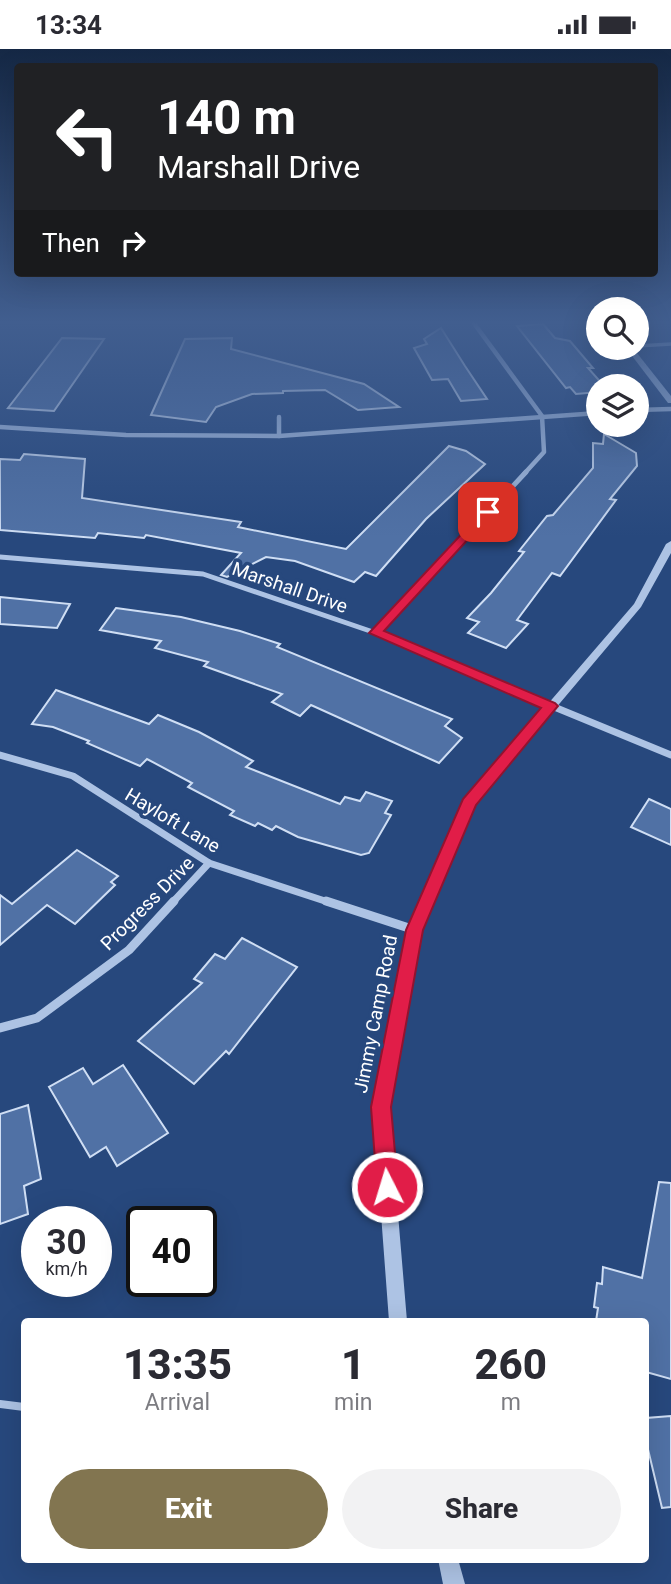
<!DOCTYPE html>
<style>
:root{--surface:#fff;--page:#f2f2f3;--text:#2b2b33;--muted:#7c7c81;--accent:#827550}
body{margin:0;font-family:Roboto,sans-serif;background:var(--page);color:var(--text);height:100vh;display:flex;flex-direction:column;font-size:26px;white-space:nowrap}
*{box-sizing:border-box;margin:0}
p{font-size:23px;color:var(--muted)}
.icon{flex:none;width:38px;height:38px;fill:none;stroke:currentColor;stroke-width:2;stroke-linecap:round;stroke-linejoin:round}
.map{position:relative;flex:1;overflow:hidden}
.panel{position:absolute;left:21px;top:1269px;width:628px;height:245px;display:flex;flex-direction:column;background:var(--surface);border-radius:7px;box-shadow:0 7px 28px #0002}
.panel>*{flex:none}
.top-card{position:absolute;left:14px;top:14px;width:644px;height:214px;border-radius:7px;box-shadow:0 7px 28px #0002;background:#202124;color:#fff;overflow:hidden}
.buttons{position:absolute;left:586px;top:248px;display:grid;gap:14px}
.buttons a{display:grid;place-items:center;width:63px;height:63px;border-radius:50%;background:var(--surface);box-shadow:0 7px 28px #0002;font-size:35px}
.speed{position:absolute;left:21px;top:1157px;display:flex;gap:14px;font-size:35px;font-weight:700;text-align:center}
.speed>*{display:grid;place-content:center;width:91px;height:91px;border-radius:50%;background:var(--surface);box-shadow:0 7px 28px #0002;line-height:1}
.speed small{font-size:18px;font-weight:400}
.speed .limit{border:4px solid #111;border-radius:10px;background:#fff;color:#111}
.pin{position:absolute;display:grid;place-items:center;width:60px;height:60px;color:#fff;margin:-30px;border-radius:14px;box-shadow:0 4px 10px #0006}
.me{position:absolute;width:77px;margin:-38px;rotate:355deg;stroke-linejoin:round;filter:drop-shadow(0 0 5px #0008)}
.turn{display:flex;align-items:center;gap:24px;height:147px;padding:0 28px;font-size:32px}
.turn .icon{width:91px;height:91px;stroke-width:2.5}
.turn b{display:block;font-size:49px;line-height:60px}
.then{display:flex;align-items:center;height:66px;padding:0 28px;background:#0003;gap:14px;font-size:26px}
.eta{display:flex;justify-content:space-evenly;align-items:center;height:119px;text-align:center}
.eta b{font-size:42px;font-weight:800;line-height:49px}
.primary-button{display:flex;gap:14px;margin-top:auto;padding:14px 28px}
.primary-button a{flex:1;height:80px;border-radius:42px;background:var(--accent);color:#fff;font-size:28px;font-weight:800;line-height:80px;text-align:center}
.primary-button a+a{background:var(--page);color:var(--text)}
.status{display:flex;justify-content:space-between;align-items:center;height:49px;padding:0 35px;background:var(--surface);direction:ltr}
.status svg{height:19px;fill:currentColor}
.map>svg:first-child{display:block}
.building{fill:#5071a5;stroke:#cfdef4;stroke-width:2}
.lines{fill:none;stroke-linecap:round;stroke-linejoin:round}
.service-far1{stroke:#adc3e4;stroke-width:3.5}
.service{stroke:#adc3e4;stroke-width:8}
.minor-far3{stroke:#adc3e4;stroke-width:4.5}
.minor-far2{stroke:#adc3e4;stroke-width:5}
.minor-far1{stroke:#adc3e4;stroke-width:7}
.minor{stroke:#adc3e4;stroke-width:9}
.tertiary{fill:#adc3e4;fill-rule:evenodd}
.route{fill:#e11d48;stroke:#92132f;stroke-width:2}
.labels{text-anchor:middle;stroke-width:7;stroke-linejoin:round;paint-order:stroke}
.street-label{font-size:19px;fill:#fff;stroke:#27487d}
</style>
<div class="status"><b>13:34</b><svg viewBox="0 0 49 12"><path d="M0 12V9h3v3zM5 12V6h3v6zM10 12V3h3v9zM15 12V0h3v12zM26 1h20v11H26zM47 4h2v5h-2z"/></svg></div>
<div class="map">
<svg width="671" height="1535" viewBox="0 0 671 1535">
<rect width="100%" height="100%" fill="#27487d"/>
<g class="building">
<polygon points="543,275 555,289 570,292 593,319 588,319 605,338 598,338 598,343 576,345 570,338 566,339 517,277"/>
<polygon points="441,279 465,317 487,350 461,352 448,330 432,331 414,299 427,295 424,290"/>
<polygon points="62,289 104,290 54,362 8,359"/>
<polygon points="232,289 231,300 364,335 399,358 358,361 325,341 283,342 283,344 252,345 216,358 206,373 151,366 185,290"/>
<polygon points="604,385 636,404 637,417 610,450 616,451 560,527 552,524 517,571 528,575 506,599 468,584 479,573 467,569 491,544 524,503 519,502 547,467 553,466 593,419 593,394 603,395"/>
<polygon points="449,397 466,402 485,415 426,470 376,527 365,523 354,533 295,512 266,508 227,528 221,526 241,504 146,486 144,489 98,484 95,489 0,481 0,410 20,411 24,405 85,410 82,449 241,473 238,478 346,500"/>
<polygon points="0,548 70,555 57,579 0,575"/>
<polygon points="116,559 181,568 240,582 280,595 277,598 452,670 445,677 462,689 439,714 311,656 300,667 272,653 282,645 204,617 208,613 155,599 161,592 100,581"/>
<polygon points="56,641 149,675 158,666 199,683 253,712 246,718 340,755 345,748 360,752 366,743 392,752 385,764 391,766 369,804 361,806 298,788 276,777 272,781 258,774 255,777 230,766 234,762 188,738 192,734 147,710 140,717 87,694 89,692 53,678 32,675"/>
<polygon points="649,750 671,760 671,796 631,778"/>
<polygon points="77,801 118,827 111,833 115,836 75,875 47,856 0,896 0,846 12,855"/>
<polygon points="242,889 297,918 229,1005 226,1002 194,1035 138,992 202,934 194,930 215,905 225,910"/>
<polygon points="123,1016 168,1084 117,1117 106,1098 90,1108 49,1038 83,1019 93,1035"/>
<polygon points="28,1056 41,1130 24,1137 28,1165 0,1175 0,1065"/>
<polygon points="659,1133 671,1134 671,1330 646,1323 646,1272 596,1272 598,1259 594,1258 597,1234 602,1235 603,1218 642,1229"/>
<polygon points="671,1367 671,1458 662,1459 646,1392 646,1369"/>
</g>
<g class="lines">
<polyline class="service-far1" points="637,297 671,295"/>
<polyline class="service" points="0,1355 24,1358"/>
<g class="minor-far3">
<polyline points="473,273 542,367 544,403 524,425"/>
<polyline points="637,361 671,360"/>
<polyline points="279,368 279,387"/>
<polyline points="0,378 126,386 279,387 598,364"/>
</g>
<g class="minor-far2">
<polyline points="0,508 203,525 376,584 450,614"/>
<polyline points="376,584 526,423"/>
</g>
<g class="minor-far1">
<polyline points="445,613 671,706"/>
<polyline points="0,706 73,727 209,814 331,854"/>
<polyline points="172,854 209,814"/>
</g>
<g class="minor">
<polyline points="326,852 415,881"/>
<polyline points="0,979 37,969 129,901 174,852"/>
</g>
<g class="tertiary">
<polygon points="626,299 633,299 671,347 671,354 668,354"/>
<polygon points="671,492 671,504 641,558 474,756 422,881 389,1058 407,1272 389,1272 373,1058 408,881 465,751 634,555 666,495"/>
<polygon points="438,1510 458,1510 465,1535 443,1535"/>
</g>
</g>
<linearGradient id="sky" x2="0" y2="1"><stop stop-color="#152845"/><stop offset="0.56" stop-color="#415e8f"/><stop offset="1" stop-color="#415e8f" stop-opacity="0"/></linearGradient>
<rect width="671" height="488" fill="url(#sky)"/>
<polygon class="route" points="484,461 493,463 384,582 555,654 558,657 476,756 423,881 391,1058 398,1138 395,1146 387,1149 380,1146 377,1138 371,1058 406,881 463,750 541,659 369,584"/>
<g class="labels">
<g class="street-label">
<text transform="translate(290 538) rotate(19)" y="7">Marshall Drive</text>
<text transform="translate(173 771) rotate(31)" y="7">Hayloft Lane</text>
<text transform="translate(147 854) rotate(-45)" y="7">Progress Drive</text>
<text transform="translate(375 965) rotate(-79)" y="7">Jimmy Camp Road</text>
</g>
</g>
</svg>
<div class="buttons">
<a><svg class="icon" aria-label="search" viewBox="0 0 24 24"><circle cx="10" cy="10" r="6"/><path d="M15 15l6 6"/></svg></a>
<a><svg class="icon" aria-label="layers" viewBox="0 0 24 24"><path d="M12 4l9 5-9 5-9-5zM3 14l9 5 9-5"/></svg></a>
</div>
<div class="speed"><div>30<small>km/h</small></div><div class="limit">40</div></div>
<div class="pin" style="left:488px;top:463px;background:#d93025"><svg class="icon" aria-label="arrive" viewBox="0 0 24 24"><path d="M6 21V4h12l-3 4 3 4H6"/></svg></div>
<svg class="me" style="left:387px;top:1138px" viewBox="-20 -20 40 40"><circle r="17" fill="#e11d48" stroke="#fff" stroke-width="3"/><path d="M0-11L8 9 0 5-8 9z" fill="#fff"/></svg>
<div class="top-card">
<div class="turn"><svg class="icon" aria-label="left" viewBox="0 0 24 24"><path d="M17 20v-9H6M10 6l-5 5 5 5"/></svg><div><b>140 m</b>Marshall Drive</div></div>
<div class="then">Then<svg class="icon" aria-label="right" viewBox="0 0 24 24"><path d="M7 20v-9h11M14 6l5 5-5 5"/></svg></div>
</div>
<section class="panel">
<div class="eta">
<div><b>13:35</b><p>Arrival</p></div>
<div><b>1</b><p>min</p></div>
<div><b>260</b><p>m</p></div>
</div>
<div class="primary-button"><a>Exit</a><a>Share</a></div>
</section>
</div>
